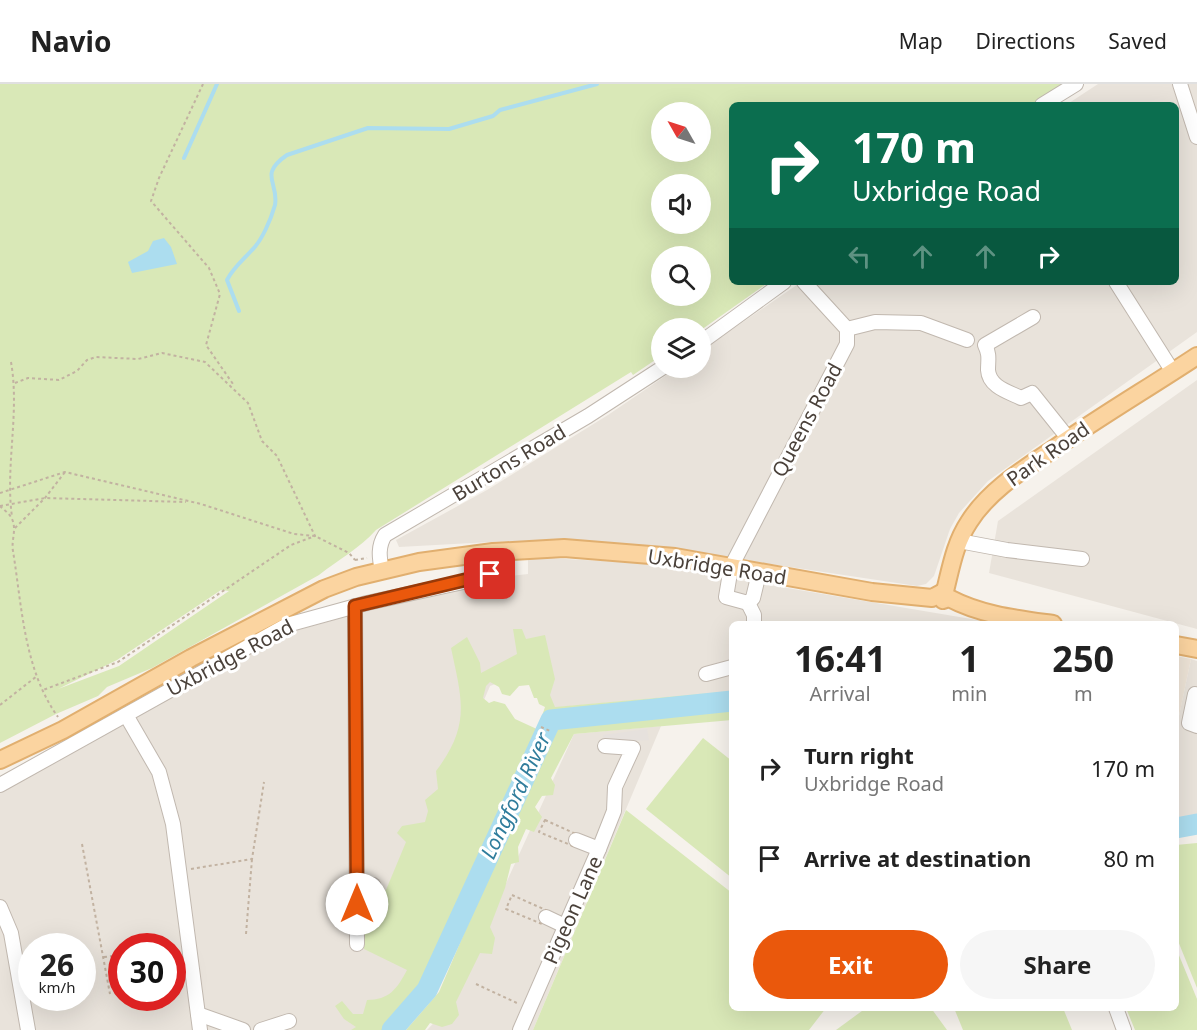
<!DOCTYPE html>
<style>
:root{--surface:#fff;--page:#f6f6f6;--text:#222;--muted:#767676;--line:#e0e0e0;--accent:#ea580c}
body{margin:0;font-family:"Noto Sans",sans-serif;background:var(--page);color:var(--text);height:100vh;display:flex;flex-direction:column;font-size:22px;white-space:nowrap}
*{box-sizing:border-box;margin:0}
p{font-size:20px;color:var(--muted)}
.icon{flex:none;width:33px;height:33px;fill:none;stroke:currentColor;stroke-width:2;stroke-linecap:round;stroke-linejoin:round}
.map{position:relative;flex:1;overflow:hidden}
.details{position:absolute;left:729px;top:537px;width:450px;height:390px;display:flex;flex-direction:column;background:var(--surface);border-radius:9px;box-shadow:0 6px 24px #0002}
.details>*{flex:none}
.guide{position:absolute;left:729px;top:18px;width:450px;height:183px;border-radius:9px;box-shadow:0 6px 24px #0002;background:#0b6e4f;color:#fff;overflow:hidden}
.needle{width:39px;rotate:309deg}
.controls{position:absolute;left:651px;top:18px;display:grid;gap:12px}
.controls a{display:grid;place-items:center;width:60px;height:60px;border-radius:50%;background:var(--surface);box-shadow:0 6px 24px #0002;font-size:30px}
.speed{position:absolute;left:18px;top:849px;display:flex;gap:12px;font-size:30px;font-weight:700;text-align:center}
.speed>*{display:grid;place-content:center;width:78px;height:78px;border-radius:50%;background:var(--surface);box-shadow:0 6px 24px #0002;line-height:1}
.speed small{font-size:15px;font-weight:400}
.speed .limit{border:9px solid #d22;background:#fff;color:#111}
.pin{position:absolute;display:grid;place-items:center;width:51px;height:51px;color:#fff;margin:-26px;border-radius:12px;box-shadow:0 3px 9px #0006}
.me{position:absolute;width:66px;margin:-33px;rotate:0deg;stroke-linejoin:round;filter:drop-shadow(0 0 4px #0008)}
.turn{display:flex;align-items:center;gap:21px;height:126px;padding:0 24px;font-size:27px}
.turn .icon{width:78px;height:78px;stroke-width:2.5}
.turn b{display:block;font-size:42px;line-height:51px}
.lanes{display:flex;align-items:center;height:57px;padding:0 24px;background:#0003;justify-content:center;gap:30px;direction:ltr}
.lanes .off{opacity:.35}
.eta{display:flex;justify-content:space-evenly;align-items:center;height:102px;text-align:center}
.eta b{font-size:36px;font-weight:700;line-height:42px}
.cta{display:flex;gap:12px;margin-top:auto;padding:12px 24px}
.cta a{flex:1;height:69px;border-radius:36px;background:var(--accent);color:#fff;font-size:24px;font-weight:700;line-height:69px;text-align:center}
.cta a+a{background:var(--page);color:var(--text)}
ul{padding:0;list-style:none}
li{display:flex;align-items:center;gap:18px;height:90px;padding:0 24px}
li div{flex:1}
li b{display:block;font-size:22px}
li em{font-style:normal}
header{display:flex;align-items:center;gap:36px;box-sizing:border-box;height:84px;padding:0 30px;background:var(--surface);border-bottom:2px solid var(--line)}
header strong{font-size:28px}
nav{display:flex;gap:33px;margin-inline-start:auto;font-size:21px}
.map>svg:first-child{display:block}
.residential{fill:#e9e3db;fill-rule:evenodd}
.industrial{fill:#e6e1dd}
.education{fill:#eee4d7}
.green{fill:#d9e8b7;fill-rule:evenodd}
.water{fill:#acddef}
.lines{fill:none;stroke-linecap:round;stroke-linejoin:round}
.stream{stroke:#acddef;stroke-width:4}
.river{stroke:#acddef;stroke-width:21}
.minor-casing{stroke:#c1b8af;stroke-width:16}
.major-casing{stroke:#e1af6f;stroke-width:20}
.path{stroke:#c2b2a1;stroke-width:2;stroke-dasharray:3 3;stroke-linecap:butt}
.minor{stroke:#fff;stroke-width:14}
.major{stroke:#fbd4a0;stroke-width:16}
.route-casing{stroke:#983908;stroke-width:15}
.route{stroke:#ea580c;stroke-width:10}
.labels{text-anchor:middle;stroke-width:6;stroke-linejoin:round;paint-order:stroke}
.street-label{font-size:20px;fill:#4a413a;stroke:#fff}
.water-label{font-size:21px;font-style:italic;fill:#307d9c;stroke:#fff}
</style>
<header>
<strong>Navio</strong>
<nav><a>Map</a><a>Directions</a><a>Saved</a></nav>
</header>
<div class="map">
<svg width="1197" height="946" viewBox="0 0 1197 946">
<rect width="100%" height="100%" fill="#f6f2ec"/>
<g class="residential">
<polygon points="1098,0 1197,0 1197,248 988,397 959,429 950,445 934,492 926,500 917,502 665,464 600,458 509,457 399,463 396,456 487,406 608,331 677,284 700,284 701,267 801,198 1176,198 1176,21 1066,21"/>
<polygon points="1197,296 1197,545 989,489 998,437"/>
<path d="M528 473 639 479 1001 540H732V607L549 624 543 583 490 602 378 863 418 883 366 946H0V704L291 548 481 495 528 490ZM32 862H82V914H32ZM122 862H172V914H122Z"/>
<polygon points="1191,575 1197,577 1197,732 1176,734 1176,646"/>
<polygon points="661,642 533,946 427,946 450,922 574,650"/>
</g>
<polygon class="industrial" points="647,645 649,656 604,659 603,651"/>
<polygon class="education" points="1176,572 1191,575 1176,646"/>
<g class="green">
<path d="M0 0H1064L1031 21H732V198H769L701 246 662 244 661 272 633 291 631 288 376 446C359 465 339 475 319 491L152 584 107 603 98 612 56 630 0 659ZM662 28H700V68H662ZM662 100H700V140H662ZM662 172H700V212H662ZM221 506 229 507 119 582 58 605 117 576Z"/>
<path d="M513 545H522L526 555 545 551 555 595 550 611 555 623 732 607V636L574 650 551 694 555 701 553 711 542 712 535 723 542 733 534 748 526 745 518 763 519 778 511 780 505 804 490 843 495 854 492 870 480 869 456 918 459 931 452 940 442 943 430 939 425 946H406L439 908 554 639 571 636 570 629 547 634 542 632 545 623 539 620 537 614H534L529 601 519 602 510 612 502 610 499 603 490 598 486 602 483 614 489 619 494 617 505 620 515 635 539 646 518 686 425 901 385 946H351L356 943 344 935 335 922 342 917 353 930H363L367 916C389 916 397 905 407 886L364 865 362 852 373 831 371 814 386 806 406 758 397 749 402 742 425 738 428 727 425 716 438 705 436 687C471 641 462 616 451 564L467 553 480 579 481 589 517 570Z"/>
<polygon points="703,654 732,677 732,794 646,725"/>
<polygon points="626,726 732,809 732,924 826,924 809,946 533,946"/>
<polygon points="1197,759 1197,904 1176,852 1176,761"/>
<polygon points="1176,864 1197,915 1197,946 1135,946 1126,924 1176,924"/>
<polygon points="866,924 931,924 947,946 836,946"/>
<polygon points="954,924 1063,924 1072,946 963,946"/>
</g>
<polygon class="water" points="164,154 171,163 177,180 132,189 128,178 148,167 153,157"/>
<g class="lines">
<g class="stream">
<polyline points="184,74 217,0"/>
<path d="M239 227 227 196C233 184 242 177 251 167 262 157 271 135 275 121 279 98 258 91 287 71L368 44 449 45 493 32 500 26 597 0"/>
</g>
<g class="river">
<polyline points="1176,744 1197,740"/>
<polyline points="392,946 427,906 551,636 732,617"/>
</g>
<g class="minor-casing">
<g id="minor">
<polyline points="1180,0 1197,53"/>
<polyline points="1042,21 1076,0"/>
<polyline points="1116,198 1173,288"/>
<path d="M1033 233 985 261C990 271 988 276 988 286 989 303 1009 308 1021 314L1032 309 1068 354"/>
<polyline points="847,245 875,238 921,239 967,256"/>
<polyline points="700,259 784,198"/>
<polyline points="959,457 1007,466 1082,475"/>
<path d="M382 486C379 473 378 462 385 451L588 332 662 284"/>
<polyline points="748,519 726,513 731,483 847,260 847,245 804,198"/>
<polyline points="748,519 753,514 759,489"/>
<polyline points="748,519 754,531 754,540"/>
<polyline points="355,522 357,860"/>
<polyline points="706,590 732,583"/>
<polyline points="1195,610 1189,639 1197,642"/>
<polyline points="126,631 159,688 173,740 200,946"/>
<polyline points="0,701 287,541 367,519 486,493 492,485 493,468"/>
<polyline points="576,756 599,765"/>
<polyline points="357,801 373,801"/>
<polyline points="0,823 11,849 28,946"/>
<polyline points="546,833 565,842"/>
<polyline points="1116,924 1124,946"/>
<polyline points="198,930 243,946"/>
<polyline points="261,946 289,937"/>
<polyline points="520,946 599,765 614,727 615,703 633,664 605,662"/>
</g>
</g>
<g class="major-casing">
<g id="major">
<path d="M945 507C951 483 955 459 969 438 989 406 1024 385 1055 364 1101 332 1150 303 1197 272"/>
<path d="M940 511 943 516 949 514C981 531 1017 535 1053 540"/>
<polyline points="1176,561 1197,565"/>
<polyline points="0,676 63,646 191,574 324,505 356,493 419,478 493,468 564,464 675,473 872,508 932,514 945,507"/>
</g>
</g>
<g class="path">
<polyline points="203,0 159,94 151,117 209,184 220,210 206,261 233,300"/>
<path d="M11 278C20 329 5 382 12 433"/>
<polyline points="15,299 28,294 59,296 77,287 87,276 96,273 138,275 162,269 205,278 248,319 262,357 277,372 315,452 291,461 118,578 43,606"/>
<polyline points="0,409 65,388 201,420 294,450 315,452 349,469 355,476"/>
<path d="M0 422C4 426 10 430 12 435 17 446 11 456 13 467 22 523 24 586 58 633"/>
<polyline points="0,422 45,414 186,418"/>
<polyline points="15,444 45,414 65,388"/>
<polyline points="355,476 367,474"/>
<polyline points="0,621 37,592"/>
<polyline points="541,643 550,647"/>
<polygon points="545,736 578,751 573,762 539,748"/>
<polyline points="82,760 110,910"/>
<polyline points="191,785 252,775 264,698"/>
<polygon points="512,811 548,827 542,840 506,825"/>
<polyline points="246,850 252,775"/>
<polyline points="104,873 122,871"/>
<polyline points="476,900 519,920"/>
</g>
<use href="#minor" class="minor"/>
<use href="#major" class="major"/>
</g>
<g class="lines">
<g class="route-casing">
<polyline id="route" points="357,820 355,522 490,490"/>
</g>
<use href="#route" class="route"/>
</g>
<g class="labels">
<g class="street-label">
<text transform="translate(807 336) rotate(-62)" y="7">Queens Road</text>
<text transform="translate(1048 370) rotate(-35)" y="7">Park Road</text>
<text transform="translate(509 379) rotate(-31)" y="7">Burtons Road</text>
<text transform="translate(717 483) rotate(9)" y="7">Uxbridge Road</text>
<text transform="translate(230 574) rotate(-28)" y="7">Uxbridge Road</text>
<text transform="translate(573 826) rotate(-66)" y="7">Pigeon Lane</text>
</g>
<g class="water-label">
<text transform="translate(516 712) rotate(-65)" y="7">Longford River</text>
</g>
</g>
</svg>
<div class="controls">
<a><svg class="needle" viewBox="-14 -14 28 28"><path d="M0-13l5 13h-10z" fill="#e53935"/><path d="M0 13l5-13h-10z" fill="#767676"/></svg></a>
<a><svg class="icon" aria-label="sound" viewBox="0 0 24 24"><path d="M4 9h4l5-4v14l-5-4H4zM17 9q2 3 0 6"/></svg></a>
<a><svg class="icon" aria-label="search" viewBox="0 0 24 24"><circle cx="10" cy="10" r="6"/><path d="M15 15l6 6"/></svg></a>
<a><svg class="icon" aria-label="layers" viewBox="0 0 24 24"><path d="M12 4l9 5-9 5-9-5zM3 14l9 5 9-5"/></svg></a>
</div>
<div class="speed"><div>26<small>km/h</small></div><div class="limit">30</div></div>
<div class="pin" style="left:490px;top:490px;background:#d93025"><svg class="icon" aria-label="arrive" viewBox="0 0 24 24"><path d="M6 21V4h12l-3 4 3 4H6"/></svg></div>
<svg class="me" style="left:357px;top:820px" viewBox="-20 -20 40 40"><circle r="19" fill="#fff"/><path d="M0-13L10 11 0 6-10 11z" fill="#ea580c"/></svg>
<div class="guide">
<div class="turn"><svg class="icon" aria-label="right" viewBox="0 0 24 24"><path d="M7 20v-9h11M14 6l5 5-5 5"/></svg><div><b>170 m</b>Uxbridge Road</div></div>
<div class="lanes"><svg class="icon off" aria-label="left" viewBox="0 0 24 24"><path d="M17 20v-9H6M10 6l-5 5 5 5"/></svg><svg class="icon off" aria-label="ahead" viewBox="0 0 24 24"><path d="M12 20V5M6 11l6-6 6 6"/></svg><svg class="icon off" aria-label="ahead" viewBox="0 0 24 24"><path d="M12 20V5M6 11l6-6 6 6"/></svg><svg class="icon" aria-label="right" viewBox="0 0 24 24"><path d="M7 20v-9h11M14 6l5 5-5 5"/></svg></div>
</div>
<section class="details">
<div class="eta">
<div><b>16:41</b><p>Arrival</p></div>
<div><b>1</b><p>min</p></div>
<div><b>250</b><p>m</p></div>
</div>
<ul>
<li><svg class="icon" aria-label="right" viewBox="0 0 24 24"><path d="M7 20v-9h11M14 6l5 5-5 5"/></svg><div><b>Turn right</b><p>Uxbridge Road</p></div><em>170 m</em></li>
<li><svg class="icon" aria-label="arrive" viewBox="0 0 24 24"><path d="M6 21V4h12l-3 4 3 4H6"/></svg><div><b>Arrive at destination</b></div><em>80 m</em></li>
</ul>
<div class="cta"><a>Exit</a><a>Share</a></div>
</section>
</div>
